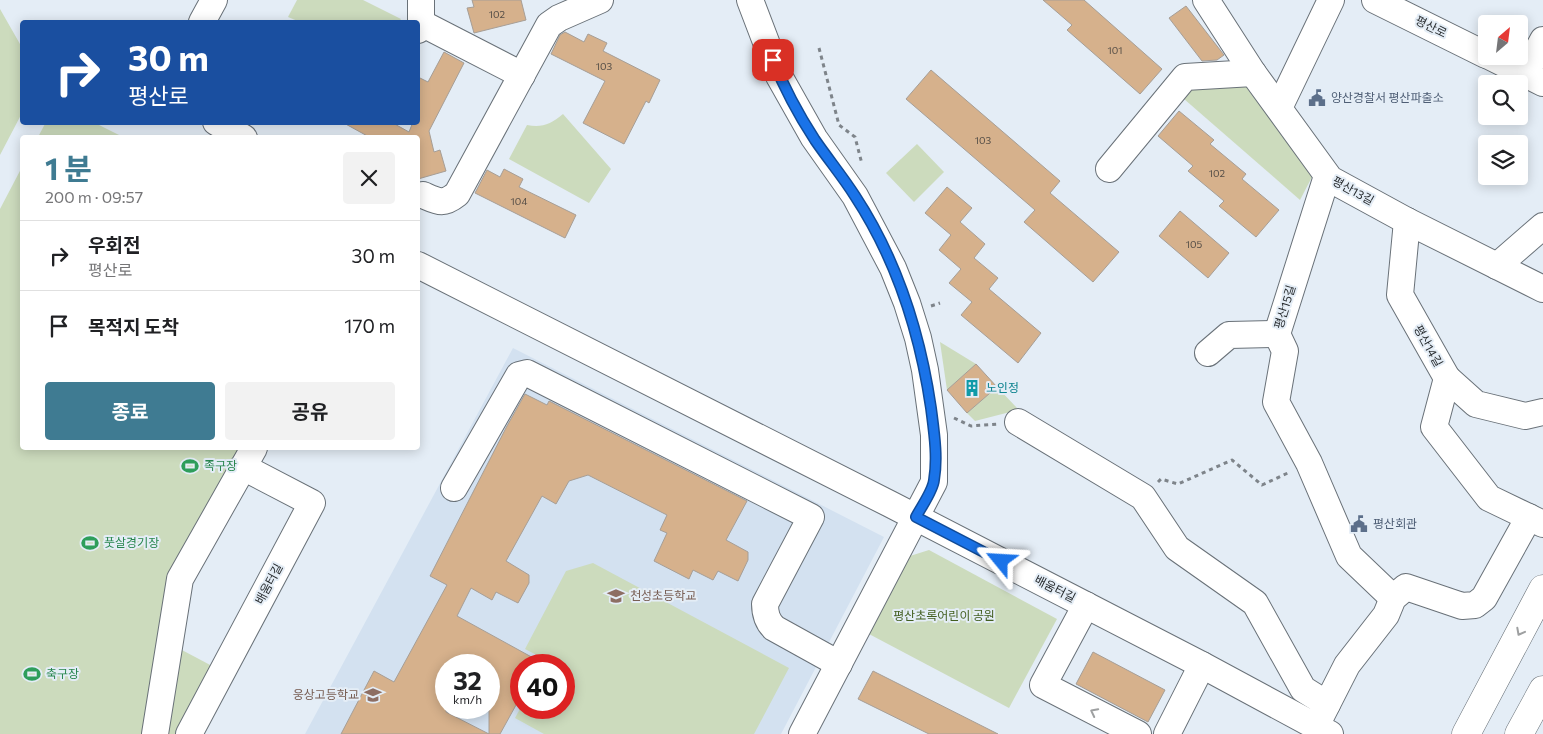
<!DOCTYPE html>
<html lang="ko">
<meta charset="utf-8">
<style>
:root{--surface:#fff;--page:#f2f2f2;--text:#202124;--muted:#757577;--line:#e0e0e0;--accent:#3f7b92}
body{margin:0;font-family:Commissioner,"Noto Sans KR",sans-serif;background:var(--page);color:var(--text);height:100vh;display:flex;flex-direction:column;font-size:19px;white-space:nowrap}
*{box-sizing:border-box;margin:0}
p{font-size:16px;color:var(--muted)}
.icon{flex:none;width:28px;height:28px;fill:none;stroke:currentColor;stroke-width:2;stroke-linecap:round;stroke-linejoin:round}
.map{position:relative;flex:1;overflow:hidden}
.side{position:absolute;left:20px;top:135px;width:400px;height:315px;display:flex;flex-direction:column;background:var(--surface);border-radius:5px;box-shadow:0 2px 12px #0003}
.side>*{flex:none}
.top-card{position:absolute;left:20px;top:20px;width:400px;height:105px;border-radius:5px;box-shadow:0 2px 12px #0003;background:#1a4fa0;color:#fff;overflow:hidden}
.needle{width:32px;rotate:28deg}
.fabs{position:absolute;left:1478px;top:15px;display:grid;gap:10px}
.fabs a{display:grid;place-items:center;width:50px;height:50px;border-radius:5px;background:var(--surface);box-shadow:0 2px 12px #0003;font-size:25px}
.speed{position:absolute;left:435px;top:654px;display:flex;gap:10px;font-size:25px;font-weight:700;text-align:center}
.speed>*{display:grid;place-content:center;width:65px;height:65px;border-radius:50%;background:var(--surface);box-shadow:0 2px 12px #0003;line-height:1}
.speed small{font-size:12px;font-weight:400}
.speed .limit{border:8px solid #d22;background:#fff;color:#111}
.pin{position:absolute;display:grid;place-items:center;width:42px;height:42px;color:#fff;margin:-21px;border-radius:10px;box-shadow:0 2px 8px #0006}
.me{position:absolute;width:55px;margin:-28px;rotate:297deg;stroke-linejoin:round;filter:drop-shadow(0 0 4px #0008)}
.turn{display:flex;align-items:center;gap:18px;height:105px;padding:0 25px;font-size:22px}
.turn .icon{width:65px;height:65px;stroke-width:2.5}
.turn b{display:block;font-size:35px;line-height:42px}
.round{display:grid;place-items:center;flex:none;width:52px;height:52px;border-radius:5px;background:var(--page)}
.head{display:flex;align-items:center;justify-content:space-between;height:85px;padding:0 25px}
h1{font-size:30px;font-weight:700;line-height:38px;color:var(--accent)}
.action{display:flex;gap:10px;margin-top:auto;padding:10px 25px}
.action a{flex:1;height:58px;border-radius:5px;background:var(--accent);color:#fff;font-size:20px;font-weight:700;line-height:58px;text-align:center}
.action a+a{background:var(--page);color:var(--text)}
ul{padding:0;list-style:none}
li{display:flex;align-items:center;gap:15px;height:70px;padding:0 25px;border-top:1px solid var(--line)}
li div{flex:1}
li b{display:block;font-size:19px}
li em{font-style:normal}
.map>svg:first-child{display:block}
.built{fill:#d3e1f0;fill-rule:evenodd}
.green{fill:#ccdbbd}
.building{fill:#d6b18c;stroke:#a69e96}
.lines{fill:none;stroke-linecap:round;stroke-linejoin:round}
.minor-casing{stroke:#697178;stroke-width:28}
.major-casing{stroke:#697178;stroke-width:29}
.path{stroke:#7e848a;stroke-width:3;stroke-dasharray:4 4;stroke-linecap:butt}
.minor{stroke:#fff;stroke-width:26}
.major{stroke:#fff;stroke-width:28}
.oneway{stroke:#9ea0a1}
.route-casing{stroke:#114b97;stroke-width:12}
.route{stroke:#1a73e8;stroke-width:9}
.labels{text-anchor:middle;stroke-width:4;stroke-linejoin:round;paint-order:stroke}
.number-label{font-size:10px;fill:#544d46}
.street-label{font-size:12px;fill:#282c2f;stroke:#e4edf6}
.service-label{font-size:12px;fill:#4e5e75;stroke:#e4edf6;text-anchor:start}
.culture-label{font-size:12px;fill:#0d838f;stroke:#e4edf6;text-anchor:start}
.leisure-label{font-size:12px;fill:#27864d;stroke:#e4edf6;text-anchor:start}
.education-label{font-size:12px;fill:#785e54;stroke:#e4edf6;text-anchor:start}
.park-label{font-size:12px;fill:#435f20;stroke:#e4edf6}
</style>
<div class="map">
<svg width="1543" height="734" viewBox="0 0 1543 734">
<rect width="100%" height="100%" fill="#e4edf6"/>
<path class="built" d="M513 348 884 537 781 734H305ZM446 665H489V708H446ZM521 665H564V708H521Z"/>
<g class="green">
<polygon points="297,0 363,0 401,19 399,22 300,22 288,17"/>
<polygon points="0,9 20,44 22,44 22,113 0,155"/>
<polygon points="1188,80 1245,85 1312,177 1300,200 1176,92"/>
<path d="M563 114 611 169 589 203 509 159 527 125C542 128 551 124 563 114Z"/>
<polygon points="46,122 95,123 123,137 38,137"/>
<polygon points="917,144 944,172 914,202 886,173"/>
<polygon points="22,167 22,448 240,448 169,576 147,723 141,734 0,734 0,209"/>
<polygon points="940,342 976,364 947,390"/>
<polygon points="997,387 1017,408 1014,411 975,421 967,413"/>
<polygon points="929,550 1057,619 1009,708 869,634 910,556"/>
<polygon points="593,563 789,668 754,734 544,734 515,718 521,707 564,708 564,665 544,665 546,660 525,649 566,571"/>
<polygon points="180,649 214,667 178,734 167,734"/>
</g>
<g class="building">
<polygon points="472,0 521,0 526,20 474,33 467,8 474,7"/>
<polygon points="1043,0 1084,0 1162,69 1140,94 1067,30 1072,25"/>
<polygon points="1186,6 1224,55 1217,60 1202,61 1169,18"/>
<polygon points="565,32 584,42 588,34 607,43 603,51 660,80 649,103 646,101 624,144 583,123 605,81 551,54 560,35"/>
<polygon points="444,52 464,63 429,131 434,152 440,150 446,171 418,179 418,138 371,138 342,122 391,122 409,132 413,122 418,122 418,77 428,82"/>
<polygon points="931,70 1060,181 1050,193 1119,252 1093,282 1024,222 1035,210 906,99"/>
<polygon points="1179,111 1214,140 1210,144 1246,174 1242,179 1279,210 1256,237 1219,206 1224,201 1188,171 1193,166 1158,136"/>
<polygon points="504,169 523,179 519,187 576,215 565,238 475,193 487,170 500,177"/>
<polygon points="947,187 972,208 960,222 985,244 974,258 998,278 989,289 1041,333 1018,363 961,315 972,302 949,283 961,269 939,250 951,235 925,213"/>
<polygon points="1180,211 1229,253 1208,278 1159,236"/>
<polygon points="976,364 997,387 967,413 947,390"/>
<polygon points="525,394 547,405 549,401 747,501 726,540 748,552 748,560 738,581 718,571 713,580 693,570 689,579 654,561 667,533 660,530 667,515 588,475 569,481 556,504 542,496 506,561 529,575 529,583 518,603 496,592 492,600 471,588 457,616 546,665 521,665 521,696 500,734 489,734 489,665 446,665 446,712 489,734 341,734 374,671 394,682 447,585 430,576 507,426"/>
<polygon points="1093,652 1165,690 1148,722 1076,684"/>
<polygon points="873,671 998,734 929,734 858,699"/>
</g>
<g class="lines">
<g class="minor-casing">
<g id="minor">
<polyline points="421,0 421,23"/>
<polyline points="750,0 779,76 814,138 855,196 893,268 907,303 918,338 925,370 934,435 934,482 802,734"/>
<polyline points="1206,0 1253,73 1330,179 1407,221 1543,289"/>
<polyline points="1375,0 1486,55"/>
<polyline points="202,22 214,0"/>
<polyline points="418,30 421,23 522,75"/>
<polyline points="1489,56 1543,83"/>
<polyline points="1525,74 1543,40"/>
<polyline points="1279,108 1331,0"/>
<polyline points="216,122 244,138"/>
<polyline points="1109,169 1185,77 1253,73"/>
<polyline points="1327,176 1277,334 1285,351 1276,402 1309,463 1349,556 1393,598"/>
<path d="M423 195C439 202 443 205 457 194L549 25 559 18 600 0"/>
<polyline points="1407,221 1400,295 1447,378 1434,427 1489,498 1543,524"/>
<polyline points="418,265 890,504 1202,665 1330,734"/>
<polyline points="1497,266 1543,226"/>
<polyline points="1208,353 1229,335 1277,334"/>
<polyline points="1447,378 1476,404 1525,416 1543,412"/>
<polyline points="1018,422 1143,497 1177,548 1255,603 1303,689 1327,704"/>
<path d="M454 488 519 375 527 373 811 517 765 604C765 614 767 621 774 628L839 664"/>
<polyline points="1086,605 1043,685 1138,734"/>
<polyline points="1319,720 1347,665 1386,615 1393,598 1406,587 1462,606 1475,605 1484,598 1529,517"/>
<polyline points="155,734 180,579 254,448"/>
<polyline points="189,734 312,503 243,467"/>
<polyline points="1167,734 1202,665"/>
</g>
</g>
<g class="major-casing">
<g id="major">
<polyline points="1466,734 1543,589"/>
<polyline points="1519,734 1543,690"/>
</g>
</g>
<g class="path">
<polyline points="819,48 839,125 855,137 862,164"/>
<polyline points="931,306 940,303"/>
<polyline points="954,418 971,426 998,424"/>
<polyline points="1158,482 1161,479 1178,484 1232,460 1262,485 1290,472"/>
</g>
<use href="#minor" class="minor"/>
<use href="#major" class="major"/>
</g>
<defs><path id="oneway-chevron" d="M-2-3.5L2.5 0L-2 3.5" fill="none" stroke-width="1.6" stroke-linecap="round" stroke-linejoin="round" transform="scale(1.25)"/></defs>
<g class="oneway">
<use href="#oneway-chevron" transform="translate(1520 632) rotate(118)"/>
<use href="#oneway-chevron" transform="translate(1094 712) rotate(-153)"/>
</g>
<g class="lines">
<g class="route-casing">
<path id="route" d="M773 60C783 85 800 117 815 140 828 159 843 177 855 196 897 260 920 333 931 408 934 432 938 457 934 480 933 491 921 507 916 517L1001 561"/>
</g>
<use href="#route" class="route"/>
</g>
<defs>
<g id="civic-bare" transform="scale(1.35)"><path d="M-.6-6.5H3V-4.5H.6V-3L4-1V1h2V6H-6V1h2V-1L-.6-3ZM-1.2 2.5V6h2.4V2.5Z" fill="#5c6f8a" stroke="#e4edf6" stroke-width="2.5" paint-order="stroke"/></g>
<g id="building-bare" transform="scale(1.35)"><path d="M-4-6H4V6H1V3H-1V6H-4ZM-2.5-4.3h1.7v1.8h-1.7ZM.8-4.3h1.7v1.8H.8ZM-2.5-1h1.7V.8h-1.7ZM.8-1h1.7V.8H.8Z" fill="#0f9aa8" stroke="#e4edf6" stroke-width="2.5" paint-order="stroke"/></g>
<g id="stadium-bare" transform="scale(1.35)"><path d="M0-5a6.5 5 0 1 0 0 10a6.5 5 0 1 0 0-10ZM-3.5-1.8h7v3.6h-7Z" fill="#2e9e5b" stroke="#e4edf6" stroke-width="2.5" paint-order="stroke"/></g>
<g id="school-bare" transform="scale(1.35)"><path d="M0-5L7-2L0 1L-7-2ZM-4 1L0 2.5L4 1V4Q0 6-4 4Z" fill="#8d6e63" stroke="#e4edf6" stroke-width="2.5" paint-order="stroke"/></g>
</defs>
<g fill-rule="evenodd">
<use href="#civic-bare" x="1317" y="98"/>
<use href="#building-bare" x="972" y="388"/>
<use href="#stadium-bare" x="190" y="466"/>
<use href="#civic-bare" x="1359" y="524"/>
<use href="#stadium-bare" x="90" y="543"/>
<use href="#school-bare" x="616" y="596"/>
<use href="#stadium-bare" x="32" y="674"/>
<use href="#school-bare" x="373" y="695"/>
</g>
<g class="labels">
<g class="number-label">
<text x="497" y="18">102</text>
<text x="1115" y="54">101</text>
<text x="604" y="70">103</text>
<text x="983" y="144">103</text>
<text x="1217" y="177">102</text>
<text x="519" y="205">104</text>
<text x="1194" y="248">105</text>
</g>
<g class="street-label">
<text transform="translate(1431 27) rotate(26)" y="4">평산로</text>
<text transform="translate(1353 191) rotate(29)" y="4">평산13길</text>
<text transform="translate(1285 307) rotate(-73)" y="4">평산15길</text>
<text transform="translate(1428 346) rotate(61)" y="4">평산14길</text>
<text transform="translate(269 584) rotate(-62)" y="4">배움터길</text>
<text transform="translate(1055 589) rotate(27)" y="4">배움터길</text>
</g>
<g class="service-label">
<text x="1331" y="102">양산경찰서 평산파출소</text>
<text x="1373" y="528">평산회관</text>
</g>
<g class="culture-label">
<text x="986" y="392">노인정</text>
</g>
<g class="leisure-label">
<text x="204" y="470">족구장</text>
<text x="104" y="547">풋살경기장</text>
<text x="46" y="678">축구장</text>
</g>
<g class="education-label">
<text x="630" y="600">천성초등학교</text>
<text x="359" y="699" text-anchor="end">웅상고등학교</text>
</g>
<g class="park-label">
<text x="944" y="620">평산초록어린이 공원</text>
</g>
</g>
</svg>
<div class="fabs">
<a><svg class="needle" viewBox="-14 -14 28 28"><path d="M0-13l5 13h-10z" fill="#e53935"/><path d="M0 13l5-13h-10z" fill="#757577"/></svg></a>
<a><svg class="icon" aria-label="search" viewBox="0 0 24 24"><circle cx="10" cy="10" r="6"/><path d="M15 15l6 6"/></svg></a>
<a><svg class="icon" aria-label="layers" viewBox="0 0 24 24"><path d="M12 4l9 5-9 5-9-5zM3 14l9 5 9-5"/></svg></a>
</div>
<div class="speed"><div>32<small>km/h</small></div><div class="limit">40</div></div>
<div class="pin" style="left:773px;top:60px;background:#d93025"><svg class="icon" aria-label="arrive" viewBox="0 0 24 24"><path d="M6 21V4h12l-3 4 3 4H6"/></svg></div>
<svg class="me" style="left:1001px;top:561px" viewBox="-20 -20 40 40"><path d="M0-17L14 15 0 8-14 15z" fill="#1a73e8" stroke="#fff" stroke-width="4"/></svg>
<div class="top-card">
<div class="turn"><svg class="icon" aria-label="right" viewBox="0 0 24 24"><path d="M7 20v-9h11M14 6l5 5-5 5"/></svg><div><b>30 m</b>평산로</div></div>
</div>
<section class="side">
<div class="head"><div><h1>1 분</h1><p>200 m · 09:57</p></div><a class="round"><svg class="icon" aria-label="close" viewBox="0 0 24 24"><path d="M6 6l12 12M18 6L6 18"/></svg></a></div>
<ul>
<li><svg class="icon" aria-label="right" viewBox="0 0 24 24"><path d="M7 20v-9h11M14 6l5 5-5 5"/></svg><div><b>우회전</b><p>평산로</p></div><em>30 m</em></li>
<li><svg class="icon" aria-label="arrive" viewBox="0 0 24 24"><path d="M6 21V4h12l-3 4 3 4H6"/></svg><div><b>목적지 도착</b></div><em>170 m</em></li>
</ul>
<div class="action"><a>종료</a><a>공유</a></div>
</section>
</div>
